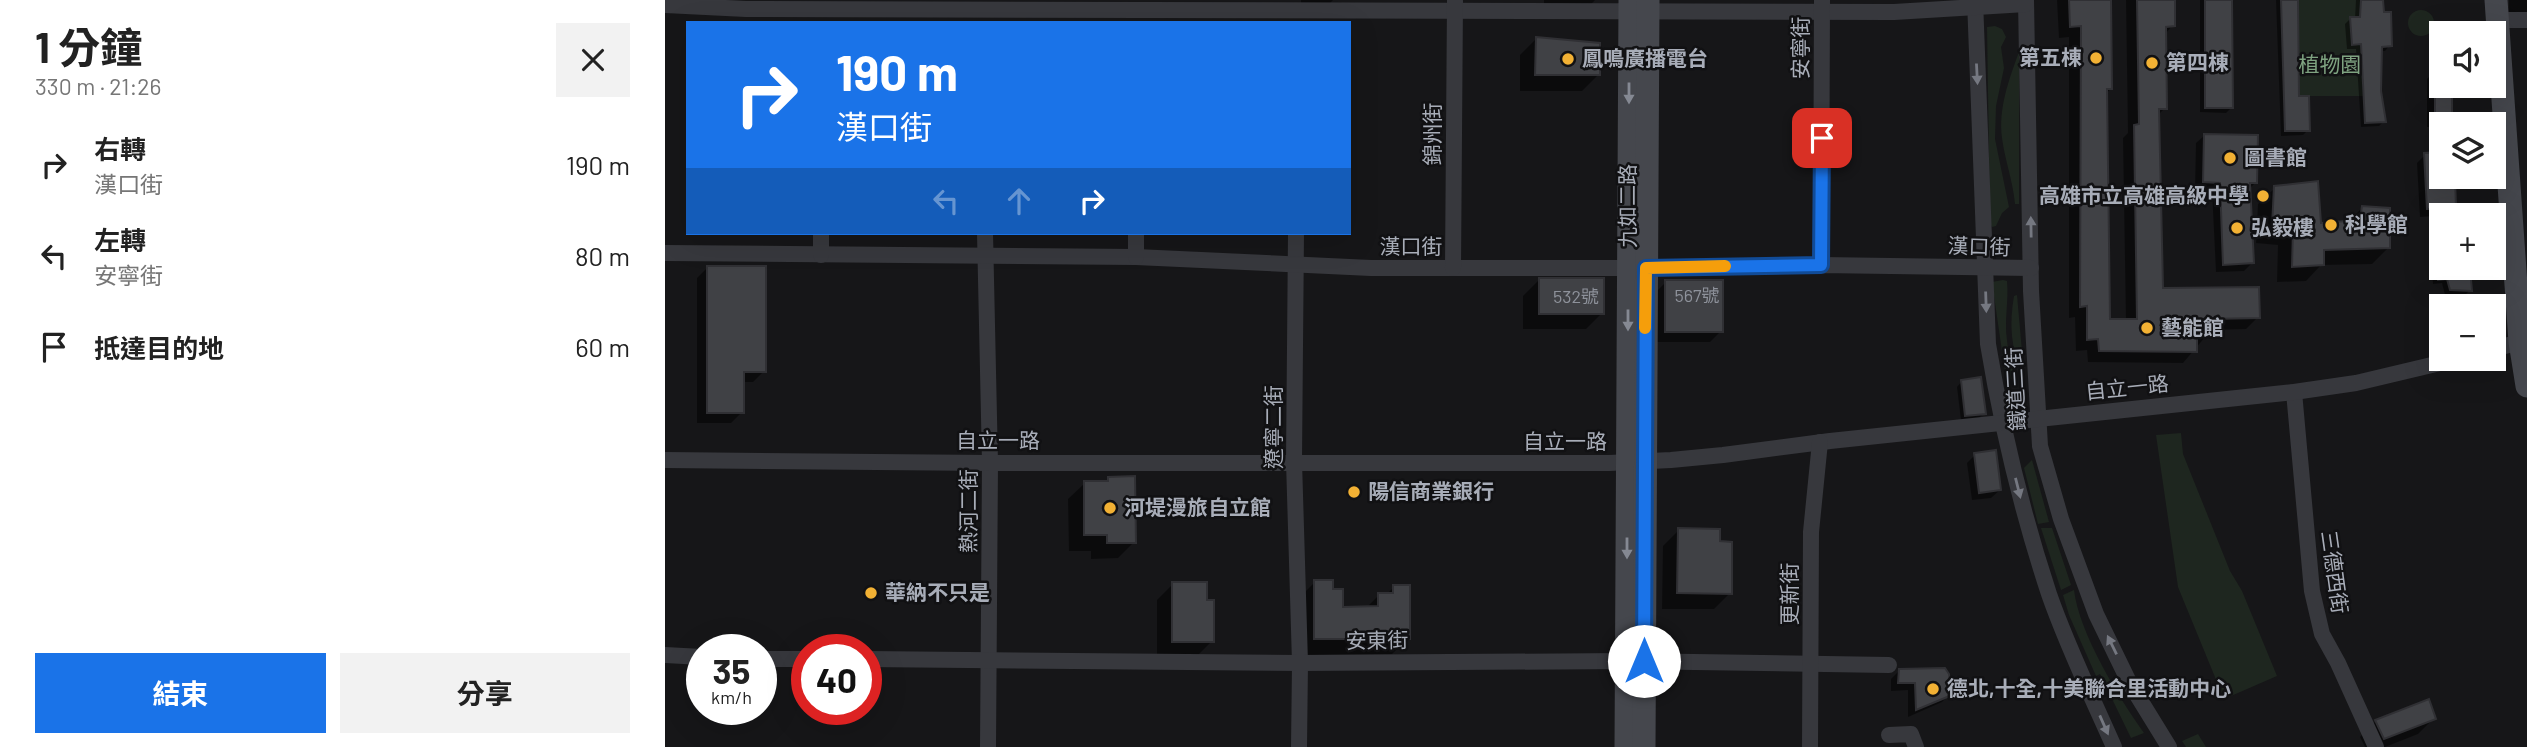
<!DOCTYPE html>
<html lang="zh-TW">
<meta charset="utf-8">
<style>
:root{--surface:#fff;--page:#f2f2f2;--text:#222;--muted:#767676;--accent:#1a73e8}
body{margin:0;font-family:Barlow,"Noto Sans TC",sans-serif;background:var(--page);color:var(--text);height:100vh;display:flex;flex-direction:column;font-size:26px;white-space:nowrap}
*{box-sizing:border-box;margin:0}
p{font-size:23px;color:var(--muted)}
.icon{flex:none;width:38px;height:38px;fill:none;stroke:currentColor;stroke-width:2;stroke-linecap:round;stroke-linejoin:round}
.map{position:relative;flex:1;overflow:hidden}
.side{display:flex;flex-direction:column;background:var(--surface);width:665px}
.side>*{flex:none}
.banner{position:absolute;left:21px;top:21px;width:665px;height:214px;border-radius:0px;box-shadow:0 7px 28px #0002;background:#1a73e8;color:#fff;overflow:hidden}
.fabs{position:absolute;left:1764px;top:21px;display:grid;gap:14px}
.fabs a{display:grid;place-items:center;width:77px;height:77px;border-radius:0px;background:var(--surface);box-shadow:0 7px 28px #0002;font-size:35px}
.speed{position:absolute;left:21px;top:634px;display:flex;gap:14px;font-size:35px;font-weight:700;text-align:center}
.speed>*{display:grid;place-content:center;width:91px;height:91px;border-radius:50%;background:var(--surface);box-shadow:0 7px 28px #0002;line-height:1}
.speed small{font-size:18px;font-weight:400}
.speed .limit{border:10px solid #d22;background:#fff;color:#111}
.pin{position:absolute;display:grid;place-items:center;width:60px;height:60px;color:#fff;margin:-30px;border-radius:14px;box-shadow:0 4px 10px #0006}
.me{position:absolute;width:77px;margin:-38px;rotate:0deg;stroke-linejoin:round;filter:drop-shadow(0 0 5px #0008)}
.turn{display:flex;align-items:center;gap:24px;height:147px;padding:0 35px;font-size:32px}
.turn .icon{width:91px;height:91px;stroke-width:2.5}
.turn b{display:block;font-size:49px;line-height:60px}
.lanes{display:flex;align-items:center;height:66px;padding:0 35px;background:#0003;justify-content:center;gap:35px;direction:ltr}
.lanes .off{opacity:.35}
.round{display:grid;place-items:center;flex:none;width:74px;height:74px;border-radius:0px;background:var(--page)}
.headline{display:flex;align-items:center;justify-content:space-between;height:119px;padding:0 35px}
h1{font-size:42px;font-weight:700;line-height:52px}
.button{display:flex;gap:14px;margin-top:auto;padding:14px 35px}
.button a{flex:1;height:80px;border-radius:0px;background:var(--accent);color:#fff;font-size:28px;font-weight:700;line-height:80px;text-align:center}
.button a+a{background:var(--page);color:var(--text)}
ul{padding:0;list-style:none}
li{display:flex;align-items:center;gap:21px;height:91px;padding:0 35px}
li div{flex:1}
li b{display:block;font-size:26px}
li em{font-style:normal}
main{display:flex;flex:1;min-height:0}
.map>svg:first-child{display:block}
.green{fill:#1e261f}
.shadow{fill:#0007}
.building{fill:#404145;stroke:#303034;stroke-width:2}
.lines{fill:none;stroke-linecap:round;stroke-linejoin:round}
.street{stroke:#37383d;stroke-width:16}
.secondary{stroke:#45474d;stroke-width:23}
.oneway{fill:#757881}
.oneway2{fill:#858993}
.route-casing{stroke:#114b97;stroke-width:18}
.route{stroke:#1a73e8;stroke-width:12}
.slow{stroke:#f59e0b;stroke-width:12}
.poi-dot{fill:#f2b134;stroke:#111113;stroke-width:2.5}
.labels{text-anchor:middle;stroke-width:5;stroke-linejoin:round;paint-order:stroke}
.number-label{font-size:18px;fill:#8e929b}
.street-label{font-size:21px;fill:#a8adb8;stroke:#111113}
.poi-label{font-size:21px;font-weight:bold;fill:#a8adb8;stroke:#111113;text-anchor:start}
.park-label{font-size:21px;fill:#7fa381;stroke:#111113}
</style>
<main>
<section class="side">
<div class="headline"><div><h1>1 分鐘</h1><p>330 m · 21:26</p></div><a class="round"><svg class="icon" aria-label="close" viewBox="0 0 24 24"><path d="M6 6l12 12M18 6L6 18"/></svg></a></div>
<ul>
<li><svg class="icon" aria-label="right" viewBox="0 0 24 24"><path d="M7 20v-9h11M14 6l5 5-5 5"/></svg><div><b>右轉</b><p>漢口街</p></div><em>190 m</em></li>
<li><svg class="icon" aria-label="left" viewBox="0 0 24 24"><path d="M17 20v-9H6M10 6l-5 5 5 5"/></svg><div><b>左轉</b><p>安寧街</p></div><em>80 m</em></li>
<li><svg class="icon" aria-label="arrive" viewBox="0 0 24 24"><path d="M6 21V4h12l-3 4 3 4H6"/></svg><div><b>抵達目的地</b></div><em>60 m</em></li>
</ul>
<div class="button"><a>結束</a><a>分享</a></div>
</section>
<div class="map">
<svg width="1862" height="747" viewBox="0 0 1862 747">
<rect width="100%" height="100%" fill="#161618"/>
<g class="green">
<polygon points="1633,0 1696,0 1695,17 1685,18 1687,44 1696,44 1698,96 1634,96"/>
<circle cx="1756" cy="23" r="13"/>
<polygon points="1330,26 1337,29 1341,37 1336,47 1339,68 1331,106 1330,139 1344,207 1337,213 1331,226 1327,227 1325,223 1322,27"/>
<path d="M1354 52V204H1350C1348 181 1340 161 1337 138 1333 109 1344 79 1354 52Z"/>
<path d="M1338 280 1342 281C1344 301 1339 320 1342 340 1343 354 1348 366 1349 379H1341L1327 282Z"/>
<path d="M1352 295 1359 374 1357 375C1346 348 1344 325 1349 296Z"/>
<polygon points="1516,433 1518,454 1565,571 1577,591 1612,676 1559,699 1513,587 1491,435"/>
<polygon points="1367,460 1384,522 1373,524 1359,468"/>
<polygon points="1376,528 1387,528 1406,585 1396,590"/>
<path d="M1409 590C1414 633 1454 698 1479 733L1466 738 1435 674 1431 676 1404 615 1398 595Z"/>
<polygon points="1533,734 1541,747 1521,747 1517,741"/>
</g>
<g class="shadow">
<polygon points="636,0 668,0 654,14 636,14"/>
<polygon points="879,0 930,0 914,17 879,17"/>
<polygon points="1392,0 1444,0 1446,89 1440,94 1444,320 1461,321 1458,138 1463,133 1461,0 1508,0 1508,25 1500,34 1500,108 1492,116 1496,290 1593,317 1581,329 1541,330 1541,336 1518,363 1423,362 1422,350 1411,351 1410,317 1404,318 1404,37 1394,38"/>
<polygon points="1535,0 1566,0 1566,108 1561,113 1535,112"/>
<polygon points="1611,0 1632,0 1632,98 1643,130 1638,135 1616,136"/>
<polygon points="1691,0 1716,0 1725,45 1720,51 1716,51 1714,91 1719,121 1714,126 1696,127 1691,49 1682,49 1680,24 1685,19 1690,19"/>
<rect x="1844" y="0" width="18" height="18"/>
<polygon points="871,39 933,75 917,91 855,91 855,55"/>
<polygon points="1770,71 1776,71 1776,86 1785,86 1785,119 1780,124 1776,124 1776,127 1762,127 1762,79"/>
<polygon points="1540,135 1590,183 1584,189 1587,263 1579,271 1551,272 1547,190 1530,190 1531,143"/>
<polygon points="1776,154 1776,177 1788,177 1790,207 1782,215 1755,217 1752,163 1760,155"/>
<polygon points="1610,188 1654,224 1683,222 1697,208 1723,248 1707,264 1656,265 1641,281 1612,282 1613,245 1591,243 1593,204"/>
<polygon points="1770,251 1776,251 1776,268 1804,268 1805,290 1800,295 1780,295 1777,283 1768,284 1765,256"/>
<polygon points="43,267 99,371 88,382 77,382 77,412 66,423 32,423 32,278"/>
<polygon points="874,280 937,313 921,329 858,329 858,296"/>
<polygon points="1001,282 1056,331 1045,342 990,342 990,293"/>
<polygon points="1776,330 1776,357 1771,336"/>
<polygon points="1297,381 1319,413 1314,418 1296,420 1292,387"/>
<polygon points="1310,455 1335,490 1326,498 1307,500 1302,463"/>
<polygon points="444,479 469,542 453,558 426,559 426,551 404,551 403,499 420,483 439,483"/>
<polygon points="1014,530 1053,543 1065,593 1049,609 997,609 998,546"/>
<polygon points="650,582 666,591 676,609 701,608 714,595 721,595 729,587 743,638 727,654 634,655 634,598"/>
<polygon points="508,584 540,602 547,641 531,657 492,658 492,600"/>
<polygon points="1234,671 1285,694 1277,702 1243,717 1243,690 1226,691 1226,679"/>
<polygon points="1769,718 1753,734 1720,747 1700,747 1695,737 1711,721"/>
</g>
<g class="building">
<polygon points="1404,0 1446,0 1447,89 1442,89 1445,319 1472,319 1469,125 1474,124 1472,0 1510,0 1510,26 1501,27 1502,109 1494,109 1498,288 1594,287 1595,318 1542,319 1543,336 1532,337 1532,352 1434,351 1433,339 1422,340 1422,306 1415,307 1416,26 1405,27"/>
<polygon points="1540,0 1567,0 1568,108 1540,108"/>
<polygon points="1616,0 1633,0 1634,96 1644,96 1645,131 1620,131"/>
<polygon points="1696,0 1718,0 1719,12 1726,12 1727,46 1717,47 1716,91 1721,122 1700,123 1696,44 1687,45 1685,17 1695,17"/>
<polygon points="871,37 935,43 935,75 870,75"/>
<rect x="1770" y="86" width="17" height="34"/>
<polygon points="1539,134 1593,135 1592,183 1585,183 1589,263 1558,265 1555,183 1538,182"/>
<polygon points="1776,152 1776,177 1790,177 1791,208 1762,209 1759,153"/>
<polygon points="1653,181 1656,223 1695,220 1697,206 1725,208 1725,248 1659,250 1659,265 1627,267 1628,229 1607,227 1609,186"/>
<polygon points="42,266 101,266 101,372 79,372 79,413 42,413"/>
<polygon points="1771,268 1805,268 1807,291 1785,290 1782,279 1773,280"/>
<rect x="874" y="278" width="65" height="36"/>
<rect x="1000" y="280" width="58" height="52"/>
<polygon points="1316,377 1321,414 1300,416 1296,380"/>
<polygon points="1331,450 1336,490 1314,493 1309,453"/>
<polygon points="470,476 471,543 442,543 442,535 419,535 419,481 443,481 443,477"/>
<polygon points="1013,528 1055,529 1055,541 1067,542 1067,594 1012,593"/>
<polygon points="649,580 668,580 668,589 678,589 678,607 713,606 713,593 728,593 728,585 745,585 745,639 649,639"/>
<polygon points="507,582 542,582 542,600 549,600 549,642 507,642"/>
<polygon points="1280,668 1284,674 1287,695 1251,710 1250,683 1233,683 1234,669"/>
<polygon points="1764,699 1771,719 1719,739 1710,720"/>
</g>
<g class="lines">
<g class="street">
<path d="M1310 0 1323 344C1337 429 1357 512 1384 594 1402 646 1427 697 1449 747"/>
<polyline points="1361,0 1366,291 1375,446 1396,519 1431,614 1464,682 1504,747"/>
<polyline points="0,5 81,9 1229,12 1361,4"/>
<polyline points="1833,20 1862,20"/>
<polyline points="320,233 325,463 323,747"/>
<polyline points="631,233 629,461 635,663 634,747"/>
<polyline points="0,253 471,257 706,268 963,268 1156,265 1366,268"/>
<polyline points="156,255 156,233"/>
<polyline points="471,257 471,233"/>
<polyline points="1156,265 1157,0"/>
<polyline points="788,268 790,1"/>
<polyline points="1829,349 1862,340"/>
<polyline points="1629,392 1647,591 1657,634 1673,663 1711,747"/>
<polyline points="0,460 325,463 944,463 1006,460 1058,455 1165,441 1629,392 1691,383 1792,359"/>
<polyline points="0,655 37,657"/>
<polyline points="96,659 142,659"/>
<polyline points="201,659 635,663 961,661 1224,665"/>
<polyline points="1224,735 1246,734 1251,747"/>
<polyline points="1145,747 1146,532 1155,442"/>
</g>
<g class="secondary">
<polyline points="1831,0 1855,342 1862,386"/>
<polyline points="961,747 965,0"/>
<polyline points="979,747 983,0"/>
</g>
</g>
<defs><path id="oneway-solid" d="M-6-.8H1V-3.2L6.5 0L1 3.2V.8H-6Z" transform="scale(1.75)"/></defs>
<g class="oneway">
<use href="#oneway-solid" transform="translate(1312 74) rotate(87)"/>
<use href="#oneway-solid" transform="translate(1366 227) rotate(-91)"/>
<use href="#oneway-solid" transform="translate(1321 302) rotate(88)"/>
<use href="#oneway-solid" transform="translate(1353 488) rotate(76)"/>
<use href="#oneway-solid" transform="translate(1447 645) rotate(-116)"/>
<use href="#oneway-solid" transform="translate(1439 725) rotate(66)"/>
</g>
<g class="oneway2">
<use href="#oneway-solid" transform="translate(964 93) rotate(90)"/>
<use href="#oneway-solid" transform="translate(963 320) rotate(90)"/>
<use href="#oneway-solid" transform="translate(962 548) rotate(90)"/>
</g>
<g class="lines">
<g class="route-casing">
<polyline id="route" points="979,661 981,268 1156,265 1157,138"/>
</g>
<use href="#route" class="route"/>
<polyline class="slow" points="980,328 981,268 1060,266"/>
</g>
<g class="poi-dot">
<circle cx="1431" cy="58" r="7"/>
<circle cx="903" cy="59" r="7"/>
<circle cx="1487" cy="63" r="7"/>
<circle cx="1565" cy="158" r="7"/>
<circle cx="1598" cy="196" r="7"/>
<circle cx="1666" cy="225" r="7"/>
<circle cx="1572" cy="228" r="7"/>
<circle cx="1482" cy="328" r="7"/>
<circle cx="689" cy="492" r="7"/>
<circle cx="445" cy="508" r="7"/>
<circle cx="206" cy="593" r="7"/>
<circle cx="1268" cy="689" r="7"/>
</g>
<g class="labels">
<g class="number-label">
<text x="1032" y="302">567號</text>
<text x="911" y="303">532號</text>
</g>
<g class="street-label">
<text transform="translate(1136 48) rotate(-90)" y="7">安寧街</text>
<text transform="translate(768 134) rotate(-90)" y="7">錦州街</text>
<text transform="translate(963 206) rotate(-90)" y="7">九如二路</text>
<text x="746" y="254">漢口街</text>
<text transform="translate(1314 247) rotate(2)" y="7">漢口街</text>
<text transform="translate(1462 388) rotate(-6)" y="7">自立一路</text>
<text transform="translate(1351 389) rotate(-93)" y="7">鐵道三街</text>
<text transform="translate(609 427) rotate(-90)" y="7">遼寧二街</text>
<text x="333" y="448">自立一路</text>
<text x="900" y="449">自立一路</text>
<text transform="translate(304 511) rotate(-90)" y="7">熱河二街</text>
<text transform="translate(1669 572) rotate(82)" y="7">三德西街</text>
<text transform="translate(1125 594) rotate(-90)" y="7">更新街</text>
<text transform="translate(712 641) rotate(-1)" y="7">安東街</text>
</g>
<g class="poi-label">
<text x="1417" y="65" text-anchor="end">第五棟</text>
<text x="917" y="66">鳳鳴廣播電台</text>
<text x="1501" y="70">第四棟</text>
<text x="1579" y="165">圖書館</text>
<text x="1584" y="203" text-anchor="end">高雄市立高雄高級中學</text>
<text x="1680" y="232">科學館</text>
<text x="1586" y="235">弘毅樓</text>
<text x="1496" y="335">藝能館</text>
<text x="703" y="499">陽信商業銀行</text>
<text x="459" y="515">河堤漫旅自立館</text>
<text x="220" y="600">華納不只是</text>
<text x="1282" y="696">德北,十全,十美聯合里活動中心</text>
</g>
<g class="park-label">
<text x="1665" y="72">植物園</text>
</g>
</g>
</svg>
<div class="fabs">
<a><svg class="icon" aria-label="sound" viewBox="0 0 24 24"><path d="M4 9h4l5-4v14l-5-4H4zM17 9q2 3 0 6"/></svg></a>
<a><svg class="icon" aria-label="layers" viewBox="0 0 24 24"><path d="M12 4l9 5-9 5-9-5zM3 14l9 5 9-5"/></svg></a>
<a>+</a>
<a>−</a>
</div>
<div class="speed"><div>35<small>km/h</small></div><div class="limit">40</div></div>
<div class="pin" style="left:1157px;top:138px;background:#d93025"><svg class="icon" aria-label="arrive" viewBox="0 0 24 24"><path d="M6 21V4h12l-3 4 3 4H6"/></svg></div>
<svg class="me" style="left:979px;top:661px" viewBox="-20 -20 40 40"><circle r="19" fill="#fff"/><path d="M0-13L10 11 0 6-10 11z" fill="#1a73e8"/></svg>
<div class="banner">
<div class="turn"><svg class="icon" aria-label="right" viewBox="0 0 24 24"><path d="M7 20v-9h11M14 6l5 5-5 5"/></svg><div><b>190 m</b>漢口街</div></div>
<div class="lanes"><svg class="icon off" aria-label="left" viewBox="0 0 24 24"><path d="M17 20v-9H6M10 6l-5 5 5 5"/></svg><svg class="icon off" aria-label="ahead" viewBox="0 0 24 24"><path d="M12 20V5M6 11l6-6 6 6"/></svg><svg class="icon" aria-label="right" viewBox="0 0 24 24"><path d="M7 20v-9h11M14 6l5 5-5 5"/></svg></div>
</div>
</div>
</main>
